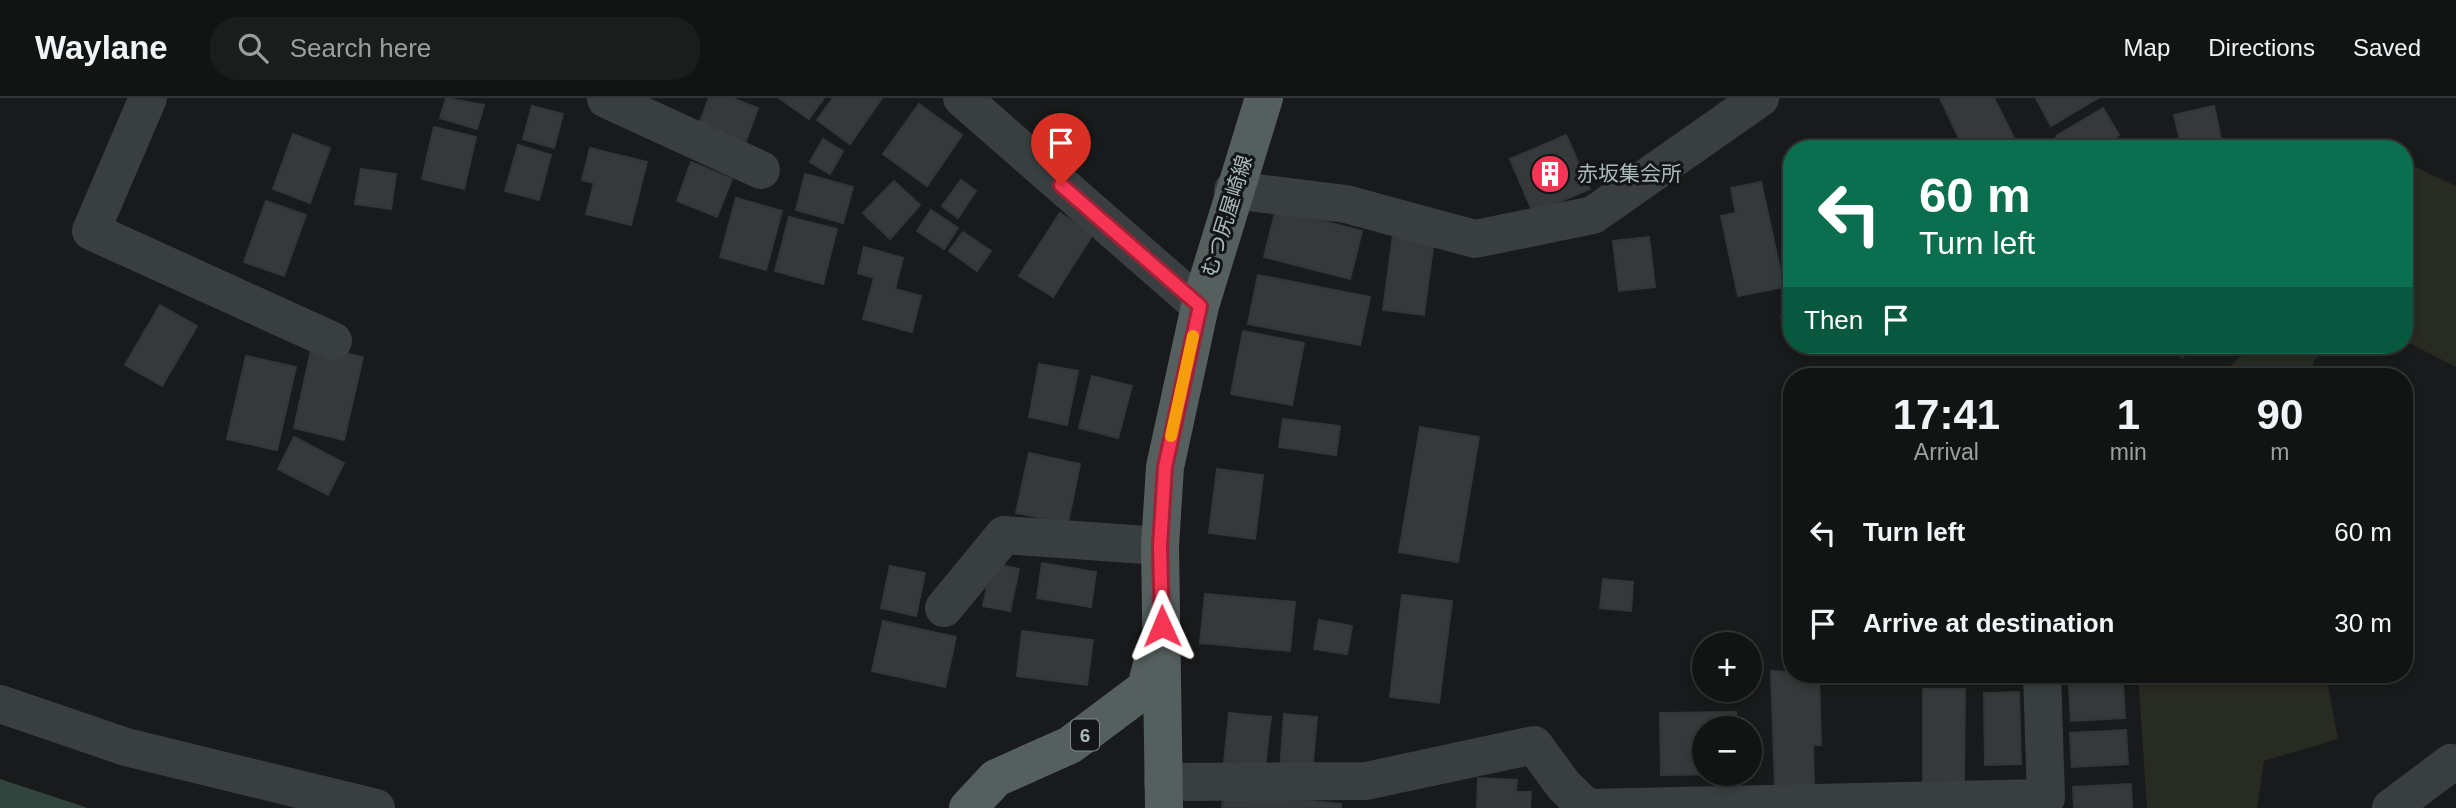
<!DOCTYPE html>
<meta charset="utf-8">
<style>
:root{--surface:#121414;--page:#1b1d1d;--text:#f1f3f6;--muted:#9c9ea0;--line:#313334}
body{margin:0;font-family:Arial,"Noto Sans JP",sans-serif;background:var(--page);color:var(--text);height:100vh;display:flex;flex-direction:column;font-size:26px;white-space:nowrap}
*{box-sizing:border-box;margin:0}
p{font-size:23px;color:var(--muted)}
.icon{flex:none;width:38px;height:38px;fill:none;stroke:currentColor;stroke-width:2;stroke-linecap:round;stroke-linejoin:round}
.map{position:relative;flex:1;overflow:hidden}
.details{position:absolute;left:1783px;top:270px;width:630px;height:315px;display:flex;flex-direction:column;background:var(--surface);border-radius:28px;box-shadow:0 4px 10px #0003,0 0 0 2px var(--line)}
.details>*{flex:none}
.hud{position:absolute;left:1783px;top:42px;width:630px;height:214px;border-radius:28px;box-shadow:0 4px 10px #0003,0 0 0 2px var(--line);background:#0b6e4f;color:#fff;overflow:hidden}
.tools{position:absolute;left:1692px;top:534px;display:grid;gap:14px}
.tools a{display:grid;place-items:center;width:70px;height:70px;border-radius:50%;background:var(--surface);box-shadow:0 4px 10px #0003,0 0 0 2px var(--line);font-size:35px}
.pin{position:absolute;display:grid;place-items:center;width:60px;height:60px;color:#fff;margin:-72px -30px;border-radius:50% 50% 50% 0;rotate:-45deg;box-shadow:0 0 7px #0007}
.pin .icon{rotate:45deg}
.me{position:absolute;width:77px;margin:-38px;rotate:359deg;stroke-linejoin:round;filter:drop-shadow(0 0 5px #0008)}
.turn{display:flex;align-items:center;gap:24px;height:147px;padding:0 21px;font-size:32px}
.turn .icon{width:91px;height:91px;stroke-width:2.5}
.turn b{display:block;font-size:49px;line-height:60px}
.then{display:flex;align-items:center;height:66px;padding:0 21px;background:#0003;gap:14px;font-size:26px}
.eta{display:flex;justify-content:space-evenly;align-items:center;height:119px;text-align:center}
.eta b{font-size:42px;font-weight:800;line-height:49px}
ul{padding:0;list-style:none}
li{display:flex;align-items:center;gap:21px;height:91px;padding:0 21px}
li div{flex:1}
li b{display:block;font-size:26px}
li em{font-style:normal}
header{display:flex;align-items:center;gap:42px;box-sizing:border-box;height:98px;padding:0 35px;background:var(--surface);border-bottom:2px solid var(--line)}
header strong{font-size:33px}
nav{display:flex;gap:38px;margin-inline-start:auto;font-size:24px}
.search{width:490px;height:63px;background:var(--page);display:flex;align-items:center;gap:18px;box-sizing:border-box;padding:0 24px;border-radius:28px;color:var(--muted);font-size:26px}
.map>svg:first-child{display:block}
.green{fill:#282b22}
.water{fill:#31443d}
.building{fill:#35393a;stroke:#323637;stroke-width:2}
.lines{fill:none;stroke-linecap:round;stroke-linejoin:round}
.minor{stroke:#393f40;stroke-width:38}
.major{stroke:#555f5e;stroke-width:38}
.route-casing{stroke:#9f2236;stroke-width:18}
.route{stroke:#f53553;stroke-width:12}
.slow{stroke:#f59e0b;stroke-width:12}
.labels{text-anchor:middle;stroke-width:6;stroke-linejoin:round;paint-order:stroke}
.shield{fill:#131516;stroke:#7d8887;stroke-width:2}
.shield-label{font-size:19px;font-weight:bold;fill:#aabab8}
.poi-label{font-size:21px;fill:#aabab8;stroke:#131516;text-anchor:start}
.street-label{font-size:21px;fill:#aabab8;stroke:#131516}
</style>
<header>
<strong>Waylane</strong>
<div class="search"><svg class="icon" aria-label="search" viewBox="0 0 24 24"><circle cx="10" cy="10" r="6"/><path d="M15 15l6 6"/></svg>Search here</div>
<nav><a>Map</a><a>Directions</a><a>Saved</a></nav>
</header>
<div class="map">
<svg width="2456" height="710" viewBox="0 0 2456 710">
<rect width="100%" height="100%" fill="#181a1b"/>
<g class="green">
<polygon points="2415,69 2456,88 2456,269 2405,243 2405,72"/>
<polygon points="2252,247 2337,247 2315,261 2309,278 2220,278"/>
<polygon points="2138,576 2326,576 2338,641 2264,663 2257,710 2147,710"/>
</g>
<polygon class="water" points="0,681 88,710 0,710"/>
<g class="building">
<polygon points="446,0 484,7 477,31 440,20"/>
<polygon points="709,0 732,0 758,10 746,43 699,26"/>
<polygon points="779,0 824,0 809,21"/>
<polygon points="833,0 882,0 850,46 817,22"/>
<polygon points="1940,0 1994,0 2014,40 1992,51 1964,51"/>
<polygon points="2036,0 2098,0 2051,28"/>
<polygon points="919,6 962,37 927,88 883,56"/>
<polygon points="532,8 563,16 554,50 523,41"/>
<polygon points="2214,8 2223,51 2182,51 2174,17"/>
<polygon points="2103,10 2119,37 2097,51 2064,51 2056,38"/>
<polygon points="434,29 476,39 464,91 422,81"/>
<polygon points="293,36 330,50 310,105 273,91"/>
<polygon points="1566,37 1590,91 1533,115 1510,61"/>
<polygon points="823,41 843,53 830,76 810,64"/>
<polygon points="518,47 551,57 539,102 505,93"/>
<polygon points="590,50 647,64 631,127 586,116 594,85 582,82"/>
<polygon points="691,64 732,81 717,119 677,103"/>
<polygon points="361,71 396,76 391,111 355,106"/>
<polygon points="805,76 853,89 843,125 796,112"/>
<polygon points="961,82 976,93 958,120 942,108"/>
<polygon points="894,83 920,107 890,141 863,115"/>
<polygon points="1761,84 1784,189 1738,198 1721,118 1736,115 1731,90"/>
<polygon points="736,100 782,113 766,172 720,159"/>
<polygon points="266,103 306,117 284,178 244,164"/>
<polygon points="1276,111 1362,133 1350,181 1264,159"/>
<polygon points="931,112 958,130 944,151 917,133"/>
<polygon points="1060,115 1093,136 1053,199 1019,178"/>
<polygon points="789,119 837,131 823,186 775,173"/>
<polygon points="963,134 991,153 977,173 949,153"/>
<polygon points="1393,137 1434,142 1424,217 1383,212"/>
<polygon points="1649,139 1655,189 1619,193 1613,143"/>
<polygon points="864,149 903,160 895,191 921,198 912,234 863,221 874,180 858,175"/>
<polygon points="1258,177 1370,199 1360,247 1248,226"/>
<polygon points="160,207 197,228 162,288 125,267"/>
<polygon points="1792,216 1792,239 1785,240 1781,218"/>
<polygon points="1243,233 1304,245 1292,307 1231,296"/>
<polygon points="2175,247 2203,247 2182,259"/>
<polygon points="312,248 363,259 344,342 294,330"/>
<polygon points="246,258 296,269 277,352 227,341"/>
<polygon points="1039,266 1078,273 1067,327 1029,319"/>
<polygon points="1092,278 1132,288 1118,340 1079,330"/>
<polygon points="1283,321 1340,328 1336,357 1279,349"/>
<polygon points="1420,329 1479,339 1458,464 1399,454"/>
<polygon points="294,339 344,365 328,397 278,371"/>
<polygon points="1029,355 1080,366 1068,425 1016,415"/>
<polygon points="1217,371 1263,377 1255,441 1209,435"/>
<polygon points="992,465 1019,471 1010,513 983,508"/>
<polygon points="1042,465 1096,474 1091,509 1037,500"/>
<polygon points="890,468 925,475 916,518 881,510"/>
<polygon points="1603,481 1633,484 1631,513 1600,510"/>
<polygon points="1205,496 1295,504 1290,553 1200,545"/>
<polygon points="1402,497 1452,503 1439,605 1390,599"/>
<polygon points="1319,522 1352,528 1347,556 1314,551"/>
<polygon points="883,523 956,539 945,589 872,573"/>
<polygon points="1022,533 1093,542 1087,587 1017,578"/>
<polygon points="1771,573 1819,576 1821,647 1813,647 1814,687 1775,688"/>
<polygon points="2123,585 2125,620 2071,623 2069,588"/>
<polygon points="1923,591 1965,591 1964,685 1923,685"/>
<polygon points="2019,594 2021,666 1985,667 1984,595"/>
<polygon points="1736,614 1737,630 1704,630 1704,676 1737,676 1661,677 1660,615"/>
<polygon points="1229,615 1271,619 1265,668 1224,664"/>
<polygon points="1284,616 1317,619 1312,675 1280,672"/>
<polygon points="2126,632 2128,666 2072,669 2070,635"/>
<polygon points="1478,680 1517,682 1516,694 1531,694 1530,710 1477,710"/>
<polygon points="2131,686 2132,710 2074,710 2073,689"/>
<polygon points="1224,695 1341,706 1341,710 1222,710"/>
</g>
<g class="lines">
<g class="minor">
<polyline points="148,0 91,133 333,243"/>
<polyline points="962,0 1200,208"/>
<polyline points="606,1 761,72"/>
<polyline points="1233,92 1346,106 1475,141 1593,117 1760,0"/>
<polyline points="944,510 1004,437 1160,448"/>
<polyline points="0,606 126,649 376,710"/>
<polyline points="1163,684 1366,683 1534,647 1564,688 1587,710 2046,700 2042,576"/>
<polyline points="2391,710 2451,665 2456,667"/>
</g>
<g class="major">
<polyline points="968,710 996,680 1070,647 1146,590 1155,554"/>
<polyline points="1164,710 1160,448 1165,369 1200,208 1264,0"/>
</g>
</g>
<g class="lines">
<g class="route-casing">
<polyline id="route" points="1061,87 1200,208 1165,369 1160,448 1162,528"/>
</g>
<use href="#route" class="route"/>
<polyline class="slow" points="1171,338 1193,238"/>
</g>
<defs>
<g id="building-disc" transform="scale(2.0125)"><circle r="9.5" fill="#f53553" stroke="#131516"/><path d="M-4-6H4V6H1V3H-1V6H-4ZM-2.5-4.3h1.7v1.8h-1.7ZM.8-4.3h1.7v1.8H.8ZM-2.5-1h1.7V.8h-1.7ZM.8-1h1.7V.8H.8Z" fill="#fff"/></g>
</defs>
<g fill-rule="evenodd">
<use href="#building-disc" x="1550" y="76"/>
</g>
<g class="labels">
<rect class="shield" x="1071" y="621.5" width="28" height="31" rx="5"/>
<g class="shield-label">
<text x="1085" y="644">6</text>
</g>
<g class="poi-label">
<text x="1577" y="83">赤坂集会所</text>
</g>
<g class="street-label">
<text transform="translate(1227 118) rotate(-73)" y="7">むつ尻屋崎線</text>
</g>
</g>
</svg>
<div class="tools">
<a>+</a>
<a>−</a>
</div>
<div class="pin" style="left:1061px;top:87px;background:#d93025"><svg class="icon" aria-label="arrive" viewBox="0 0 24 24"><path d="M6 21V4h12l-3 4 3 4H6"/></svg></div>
<svg class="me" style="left:1162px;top:528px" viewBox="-20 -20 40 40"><path d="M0-17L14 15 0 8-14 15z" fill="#f53553" stroke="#fff" stroke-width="4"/></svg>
<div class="hud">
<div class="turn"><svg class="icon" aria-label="left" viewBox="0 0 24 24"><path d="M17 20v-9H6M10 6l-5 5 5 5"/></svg><div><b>60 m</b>Turn left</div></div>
<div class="then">Then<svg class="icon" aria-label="arrive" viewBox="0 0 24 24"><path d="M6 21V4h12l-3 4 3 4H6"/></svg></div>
</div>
<section class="details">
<div class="eta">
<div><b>17:41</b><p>Arrival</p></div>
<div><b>1</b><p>min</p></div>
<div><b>90</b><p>m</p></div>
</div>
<ul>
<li><svg class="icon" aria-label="left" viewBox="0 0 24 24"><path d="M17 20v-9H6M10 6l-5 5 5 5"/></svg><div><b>Turn left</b></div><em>60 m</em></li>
<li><svg class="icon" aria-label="arrive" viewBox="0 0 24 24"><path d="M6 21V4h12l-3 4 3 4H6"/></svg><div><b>Arrive at destination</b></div><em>30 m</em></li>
</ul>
</section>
</div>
